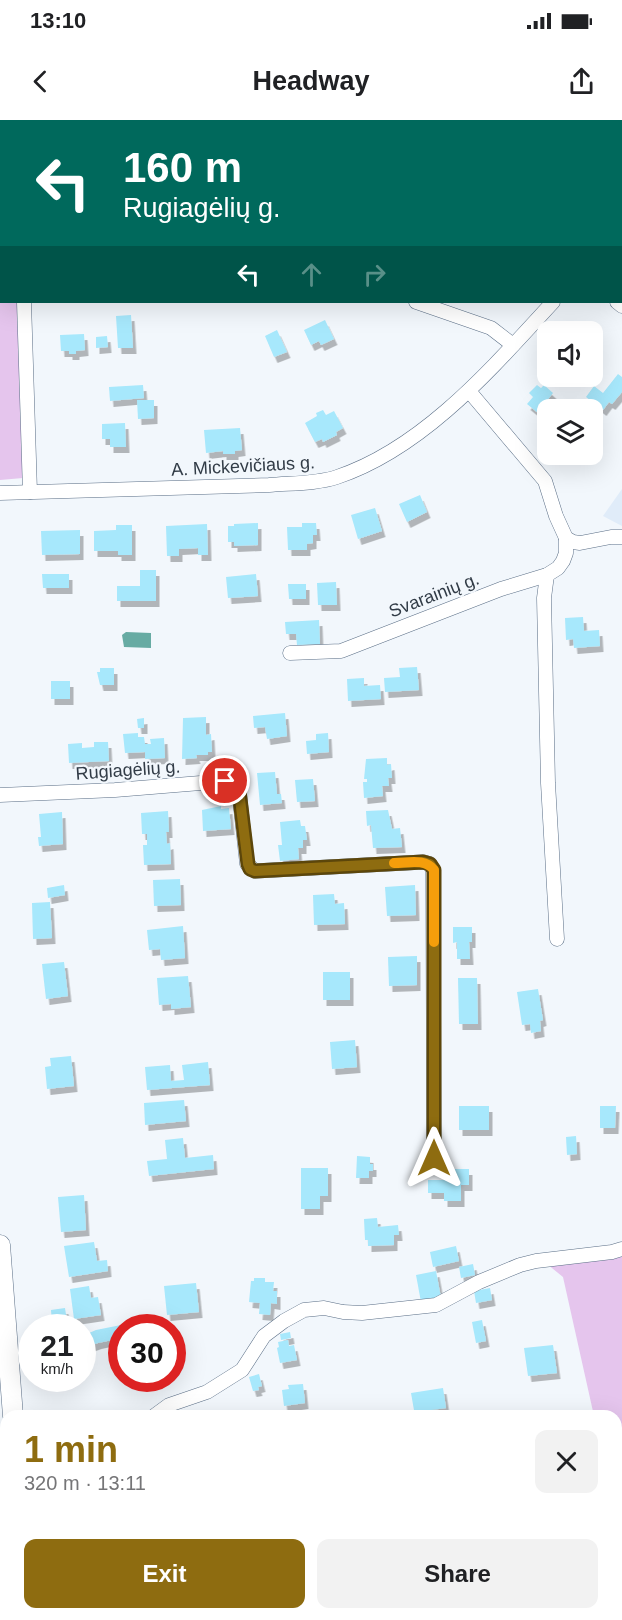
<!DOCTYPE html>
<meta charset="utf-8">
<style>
:root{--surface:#fff;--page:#f2f2f2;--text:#202124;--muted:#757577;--accent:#8e6c10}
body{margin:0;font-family:Arial,sans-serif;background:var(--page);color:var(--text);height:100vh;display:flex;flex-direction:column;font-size:22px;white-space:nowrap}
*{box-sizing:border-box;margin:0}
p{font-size:20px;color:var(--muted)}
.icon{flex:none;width:33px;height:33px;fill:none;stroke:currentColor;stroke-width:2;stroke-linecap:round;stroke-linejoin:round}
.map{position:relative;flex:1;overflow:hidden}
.sheet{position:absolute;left:0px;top:1290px;width:622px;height:210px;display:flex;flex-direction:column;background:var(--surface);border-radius:18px 18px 0 0;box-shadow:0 6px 24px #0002}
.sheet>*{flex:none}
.guide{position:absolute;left:0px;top:0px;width:622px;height:183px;box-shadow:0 6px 24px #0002;background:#00695c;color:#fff;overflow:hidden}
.buttons{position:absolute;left:537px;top:201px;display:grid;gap:12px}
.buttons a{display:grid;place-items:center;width:66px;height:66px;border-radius:12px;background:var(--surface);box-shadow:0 6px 24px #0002;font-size:30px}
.speed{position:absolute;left:18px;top:1194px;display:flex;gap:12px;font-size:30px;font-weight:700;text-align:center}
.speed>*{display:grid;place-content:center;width:78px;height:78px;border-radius:50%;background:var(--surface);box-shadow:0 6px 24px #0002;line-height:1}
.speed small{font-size:15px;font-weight:400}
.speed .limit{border:9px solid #d22;background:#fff;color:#111}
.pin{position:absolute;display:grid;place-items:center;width:51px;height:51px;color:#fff;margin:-26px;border:3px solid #fff;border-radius:50%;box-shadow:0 2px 6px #0007}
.me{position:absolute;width:66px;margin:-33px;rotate:0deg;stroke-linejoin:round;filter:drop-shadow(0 0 4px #0008)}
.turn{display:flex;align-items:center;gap:21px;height:126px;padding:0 24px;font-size:27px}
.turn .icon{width:78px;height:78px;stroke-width:2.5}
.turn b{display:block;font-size:42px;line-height:51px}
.lanes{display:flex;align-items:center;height:57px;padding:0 24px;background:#0003;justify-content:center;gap:30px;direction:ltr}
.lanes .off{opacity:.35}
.round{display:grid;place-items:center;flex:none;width:63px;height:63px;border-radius:12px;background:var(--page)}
.head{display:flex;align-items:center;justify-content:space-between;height:102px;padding:0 24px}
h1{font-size:36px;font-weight:700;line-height:45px;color:var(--accent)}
.button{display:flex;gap:12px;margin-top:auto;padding:12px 24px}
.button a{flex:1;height:69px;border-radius:12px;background:var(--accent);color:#fff;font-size:24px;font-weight:700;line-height:69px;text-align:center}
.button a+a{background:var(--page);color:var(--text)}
.status{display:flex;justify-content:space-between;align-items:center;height:42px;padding:0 30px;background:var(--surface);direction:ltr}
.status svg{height:16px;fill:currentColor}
header{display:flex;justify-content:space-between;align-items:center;height:78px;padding:0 24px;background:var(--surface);font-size:27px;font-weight:700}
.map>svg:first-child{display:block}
.built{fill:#e0ecf9}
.green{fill:#e5c5ed}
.water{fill:#67aba3}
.building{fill:#a7e8fc;filter:url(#shadow)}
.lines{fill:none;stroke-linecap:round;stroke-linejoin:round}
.street-casing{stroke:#5a6e86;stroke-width:15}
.secondary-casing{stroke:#5a6e86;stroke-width:21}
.street{stroke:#fff;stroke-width:14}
.secondary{stroke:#fff;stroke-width:20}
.route-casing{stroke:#5c460a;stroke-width:15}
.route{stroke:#8e6c10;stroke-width:10}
.slow{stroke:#f59e0b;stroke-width:10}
.labels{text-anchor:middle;stroke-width:4.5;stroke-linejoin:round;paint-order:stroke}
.street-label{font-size:18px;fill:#323c47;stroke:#f2f7fc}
</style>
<div class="status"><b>13:10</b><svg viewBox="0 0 49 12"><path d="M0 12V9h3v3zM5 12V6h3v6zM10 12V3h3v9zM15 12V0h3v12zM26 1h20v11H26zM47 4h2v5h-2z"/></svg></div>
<header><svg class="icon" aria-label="back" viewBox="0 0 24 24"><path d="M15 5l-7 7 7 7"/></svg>Headway<svg class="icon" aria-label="share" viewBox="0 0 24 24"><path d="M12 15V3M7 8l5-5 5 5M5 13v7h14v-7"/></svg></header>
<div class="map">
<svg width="622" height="1500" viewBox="0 0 622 1500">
<defs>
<filter id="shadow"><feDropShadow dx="3.5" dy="6" stdDeviation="0" flood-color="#0004"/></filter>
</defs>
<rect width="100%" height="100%" fill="#f2f7fc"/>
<polygon class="built" points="622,369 622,406 603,396"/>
<g class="green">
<polygon points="0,0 14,1 2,2 2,182 20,182 23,358 0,360"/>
<polygon points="622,1134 622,1491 616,1448 616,1296 594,1296 563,1157 547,1144"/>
<polygon points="37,1494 224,1494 225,1500 37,1500"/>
</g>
<polygon class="water" points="126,512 151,513 151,528 124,527 122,515"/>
<g class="building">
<polygon points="131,195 133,228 118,228 116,196"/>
<polygon points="325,200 334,219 321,225 319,221 311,225 304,210"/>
<polygon points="277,210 287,232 274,237 265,216"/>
<polygon points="84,214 85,230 76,231 76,234 69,234 69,231 61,231 60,215"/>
<polygon points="107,216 108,227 96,228 96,217"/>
<polygon points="618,254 622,257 622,272 612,284 609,282 603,290 586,277 594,266 603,273"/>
<polygon points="143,265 144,278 110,281 109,267"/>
<polygon points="537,265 541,268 544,265 553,273 545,283 551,288 548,290 543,297 527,284 533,277 529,273"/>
<polygon points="137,280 154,280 154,298 138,299"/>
<polygon points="323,290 326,295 334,291 343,308 336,312 337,315 323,322 322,319 315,322 305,303 317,296 316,293"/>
<polygon points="125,303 126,327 110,327 110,319 102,319 102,304"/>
<polygon points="240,308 242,330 235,331 235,334 223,334 223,331 206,333 204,310"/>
<polygon points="420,375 427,392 407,402 399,384"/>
<polygon points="375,388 382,411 358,419 351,395"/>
<polygon points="258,403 258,425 234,426 234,422 228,422 228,406 234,406 234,404"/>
<polygon points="302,403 316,403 317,415 313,415 313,423 307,424 307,430 288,430 287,407 302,407"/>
<polygon points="207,404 208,435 198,435 198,428 179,429 179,436 167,436 166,406"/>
<polygon points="116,405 132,405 132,435 118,435 118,431 94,431 94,411 116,410"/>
<polygon points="80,410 80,434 42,435 41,411"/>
<polygon points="140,450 156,450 156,481 117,481 117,466 140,466"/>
<polygon points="42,454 69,454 69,468 43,468"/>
<polygon points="256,454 258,476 228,478 226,457"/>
<polygon points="336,462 337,485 318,485 317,463"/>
<polygon points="288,464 306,464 306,479 289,479"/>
<polygon points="583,497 584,511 599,510 600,526 574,528 573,519 566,520 565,498"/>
<polygon points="319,500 320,524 297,525 296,514 286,514 285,502"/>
<polygon points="417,547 419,570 385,572 384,558 400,557 399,548"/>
<polygon points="100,548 114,548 114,565 100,565 97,552 100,552"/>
<polygon points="364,558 364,566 380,565 381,579 348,581 347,559"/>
<rect x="51" y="561" width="19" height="18"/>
<polygon points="285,593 287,616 267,619 265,607 254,608 253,596"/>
<polygon points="206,597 206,615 211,614 212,632 208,632 208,635 196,635 197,638 182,639 183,598"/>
<polygon points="144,598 144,608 138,608 137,599"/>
<polygon points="138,613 138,617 144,617 145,624 151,624 150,619 164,618 165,638 145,639 145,632 125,633 123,614"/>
<polygon points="328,613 329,632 307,634 306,621 316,620 316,614"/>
<polygon points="94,622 108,622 109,641 69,643 68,624 82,623 82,628 94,627"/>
<polygon points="387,638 387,645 391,644 392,658 388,658 389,666 382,666 383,676 364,678 363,662 367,662 367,659 364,659 366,639"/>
<polygon points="275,652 277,674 281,674 282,683 260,685 257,653"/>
<polygon points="313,659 315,681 297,682 295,660"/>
<polygon points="221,686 221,689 229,688 231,709 203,711 202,690"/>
<polygon points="388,690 392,709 400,708 402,727 373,728 371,705 367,706 366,691"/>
<polygon points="168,691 169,712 166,712 167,724 170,723 171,744 144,745 143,725 147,725 147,714 142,714 141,693"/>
<polygon points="62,692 63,724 39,726 38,717 41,717 39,694"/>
<polygon points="300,700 301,706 305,706 307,720 303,720 303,728 298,728 299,739 280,741 278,725 282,725 280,702"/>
<polygon points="180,759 181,785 154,786 153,760"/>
<polygon points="64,765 65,775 48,778 47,768"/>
<polygon points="415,765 416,795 387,796 385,767"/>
<polygon points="334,774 335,784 344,783 345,804 314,805 313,775"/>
<polygon points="50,782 52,818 33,819 32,783"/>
<polygon points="183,806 185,838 161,840 160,829 149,830 147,810"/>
<polygon points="453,807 472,807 472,822 469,822 470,839 457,839 457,822 453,823"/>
<polygon points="417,836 417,865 389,866 388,837"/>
<polygon points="64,842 68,876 46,879 42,844"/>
<rect x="323" y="852" width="27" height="28"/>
<polygon points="188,856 191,887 171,889 171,884 159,885 157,858"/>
<polygon points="458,858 477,858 478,904 459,904"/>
<polygon points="538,869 543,900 540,901 541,911 531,913 530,904 522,905 517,872"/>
<polygon points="355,920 357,947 332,949 330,922"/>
<polygon points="71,936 74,966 47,969 45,947 51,946 50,938"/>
<polygon points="208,942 210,965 147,970 145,947 170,945 171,961 184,960 182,945"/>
<polygon points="184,980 186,1001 145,1005 144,983"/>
<rect x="459" y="986" width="30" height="24"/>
<polygon points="600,986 616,986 615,1008 600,1008"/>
<polygon points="576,1016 577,1034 567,1035 566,1017"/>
<polygon points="183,1018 185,1038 213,1035 214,1049 149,1056 147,1041 167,1039 165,1020"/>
<polygon points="357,1036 370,1037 370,1044 373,1044 373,1051 369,1051 369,1058 356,1058"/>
<polygon points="301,1048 328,1048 328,1076 320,1076 320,1089 301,1089"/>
<polygon points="446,1049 469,1049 469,1065 461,1065 461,1081 444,1081 444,1073 428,1073 428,1060 446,1060"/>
<polygon points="84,1075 86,1110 61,1112 58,1077"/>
<polygon points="377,1098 378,1107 398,1105 399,1115 394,1115 394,1125 368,1126 368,1120 365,1120 364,1099"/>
<polygon points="94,1122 97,1141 107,1140 108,1151 69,1157 64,1126"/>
<polygon points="456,1126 459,1141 433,1147 430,1132"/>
<polygon points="473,1144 475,1155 461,1158 459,1147"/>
<polygon points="436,1151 441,1178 421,1182 416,1155"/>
<polygon points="254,1158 265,1158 265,1162 274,1162 273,1171 277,1171 277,1184 271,1183 270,1195 259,1194 260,1183 249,1182 251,1161 254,1161"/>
<polygon points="196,1163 199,1192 167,1195 164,1166"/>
<polygon points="89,1166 91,1178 98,1177 101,1195 74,1199 70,1169"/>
<polygon points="490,1168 492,1180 476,1183 474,1171"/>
<polygon points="65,1188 67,1201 52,1203 51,1190"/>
<polygon points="482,1200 486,1221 476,1223 472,1202"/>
<polygon points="126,1204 126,1208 122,1208 122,1221 113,1223 112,1220 98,1223 84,1228 85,1232 82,1233 82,1216 96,1210"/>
<polygon points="290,1212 291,1218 281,1220 280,1214"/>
<polygon points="288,1220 289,1226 294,1225 297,1240 280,1243 277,1228 279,1227 278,1222"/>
<polygon points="553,1225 557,1253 528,1256 524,1228"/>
<polygon points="259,1254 262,1266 258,1267 259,1270 253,1271 249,1257"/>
<polygon points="303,1264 305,1283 284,1286 282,1270 289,1269 288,1265"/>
<polygon points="443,1268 446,1288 431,1290 432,1296 415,1296 411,1273"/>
<polygon points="244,1494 263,1494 264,1500 244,1500"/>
</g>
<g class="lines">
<g class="street-casing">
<g id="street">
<polyline points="19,0 19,2"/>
<polyline points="317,0 317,2"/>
<polyline points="621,104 622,103"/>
<polyline points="24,182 30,372"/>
<polyline points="416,182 491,208 513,225"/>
<polyline points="617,182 622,186"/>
<polyline points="469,271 545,361 556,396 566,418 573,422 580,423 611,417 622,417"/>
<path d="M0 373 269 365C291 363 316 364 337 357 424 328 493 247 553 182"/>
<polyline points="547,455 544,478 548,663 557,819"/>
<polyline points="290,533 341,531 501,469 547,455 558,448 563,441 566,433 566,418"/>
<polyline points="0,675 115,670 225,661 231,663 239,671 247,744 255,751 423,742 430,744 433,750 434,1038"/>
<polyline points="154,1296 169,1285 207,1272 242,1250 264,1216 284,1201 304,1190 324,1188 343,1192 362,1193 436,1185 479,1162 520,1145 536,1141 612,1132 622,1129"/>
<polyline points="0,1414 6,1413"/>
</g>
</g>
<g class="secondary-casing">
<g id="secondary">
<polyline points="0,1125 13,1296"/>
<polyline points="29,1494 30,1500"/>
</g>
</g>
<use href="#street" class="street"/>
<use href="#secondary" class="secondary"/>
</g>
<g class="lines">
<g class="route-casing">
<polyline id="route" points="225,661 231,663 239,671 248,744 250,749 255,751 423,742 430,744 434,750 434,1038"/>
</g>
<use href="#route" class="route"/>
<path class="slow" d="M394 743C408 743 425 738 434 750V822"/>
</g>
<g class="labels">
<g class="street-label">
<text transform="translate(243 346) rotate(-3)" y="6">A. Mickevičiaus g.</text>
<text transform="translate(434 475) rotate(-21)" y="6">Svarainių g.</text>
<text transform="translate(128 650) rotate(-4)" y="6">Rugiagėlių g.</text>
</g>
</g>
</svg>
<div class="buttons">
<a><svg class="icon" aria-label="sound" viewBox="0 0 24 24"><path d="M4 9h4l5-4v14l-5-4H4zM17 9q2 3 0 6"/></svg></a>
<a><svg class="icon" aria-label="layers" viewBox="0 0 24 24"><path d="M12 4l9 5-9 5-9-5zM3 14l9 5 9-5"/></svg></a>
</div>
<div class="speed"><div>21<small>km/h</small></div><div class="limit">30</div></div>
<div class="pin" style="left:225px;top:661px;background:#d93025"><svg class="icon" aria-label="arrive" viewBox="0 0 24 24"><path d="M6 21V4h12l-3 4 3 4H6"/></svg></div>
<svg class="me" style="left:434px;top:1038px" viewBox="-20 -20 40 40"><path d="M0-17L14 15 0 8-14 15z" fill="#8e6c10" stroke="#fff" stroke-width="4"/></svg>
<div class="guide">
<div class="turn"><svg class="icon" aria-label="left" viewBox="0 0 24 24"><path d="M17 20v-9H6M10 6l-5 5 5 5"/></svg><div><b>160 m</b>Rugiagėlių g.</div></div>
<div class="lanes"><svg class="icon" aria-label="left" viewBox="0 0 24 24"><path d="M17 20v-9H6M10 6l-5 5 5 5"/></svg><svg class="icon off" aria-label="ahead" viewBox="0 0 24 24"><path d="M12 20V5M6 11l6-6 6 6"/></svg><svg class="icon off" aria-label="right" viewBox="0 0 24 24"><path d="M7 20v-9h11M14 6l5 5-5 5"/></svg></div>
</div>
<section class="sheet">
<div class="head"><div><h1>1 min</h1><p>320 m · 13:11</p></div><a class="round"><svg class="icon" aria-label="close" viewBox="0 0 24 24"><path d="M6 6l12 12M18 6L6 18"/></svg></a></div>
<div class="button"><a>Exit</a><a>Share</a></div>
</section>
</div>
